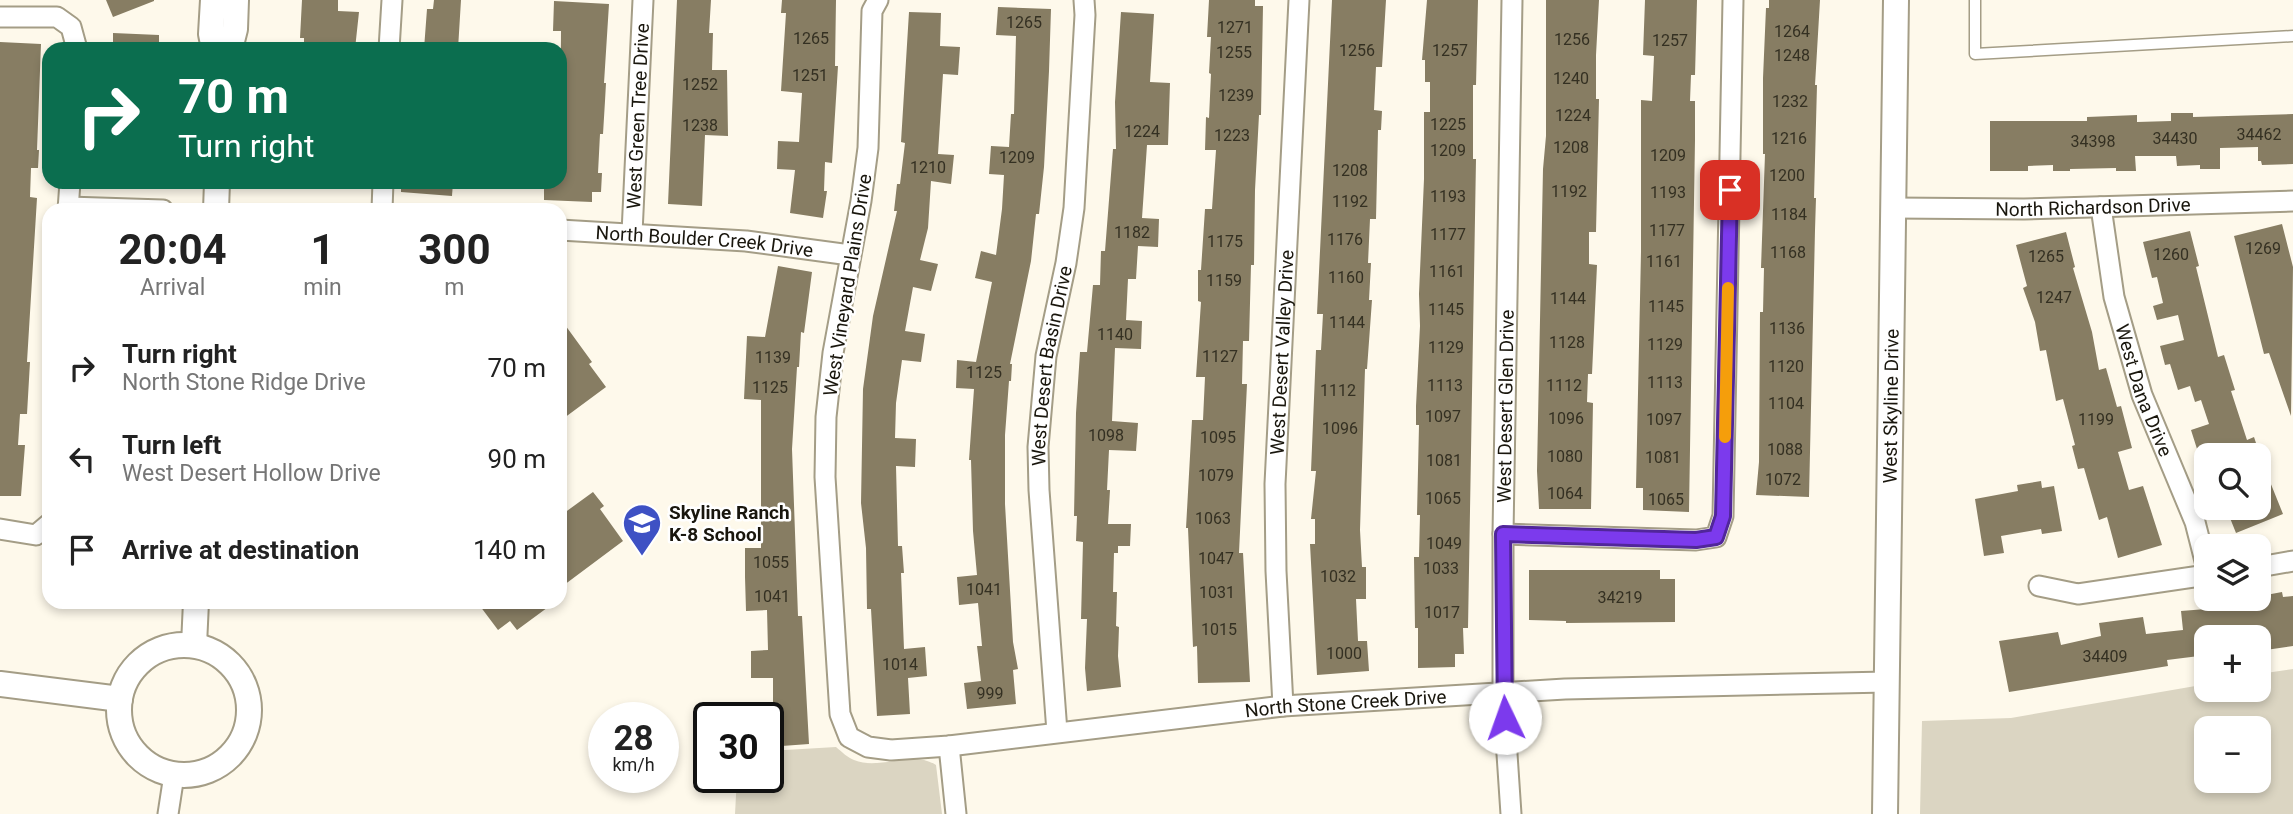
<!DOCTYPE html>
<meta charset="utf-8">
<style>
:root{--surface:#fff;--page:#f6f6f6;--text:#222;--muted:#767676}
body{margin:0;font-family:Roboto,sans-serif;background:var(--page);color:var(--text);height:100vh;display:flex;flex-direction:column;font-size:26px;white-space:nowrap}
*{box-sizing:border-box;margin:0}
p{font-size:23px;color:var(--muted)}
.icon{flex:none;width:38px;height:38px;fill:none;stroke:currentColor;stroke-width:2;stroke-linecap:round;stroke-linejoin:round}
.map{position:relative;flex:1;overflow:hidden}
.panel{position:absolute;left:42px;top:203px;width:525px;height:406px;display:flex;flex-direction:column;background:var(--surface);border-radius:21px;box-shadow:0 4px 10px #0003}
.panel>*{flex:none}
.hud{position:absolute;left:42px;top:42px;width:525px;height:147px;border-radius:21px;box-shadow:0 4px 10px #0003;background:#0b6e4f;color:#fff;overflow:hidden}
.buttons{position:absolute;left:2194px;top:443px;display:grid;gap:14px}
.buttons a{display:grid;place-items:center;width:77px;height:77px;border-radius:14px;background:var(--surface);box-shadow:0 4px 10px #0003;font-size:35px}
.speed{position:absolute;left:588px;top:702px;display:flex;gap:14px;font-size:35px;font-weight:700;text-align:center}
.speed>*{display:grid;place-content:center;width:91px;height:91px;border-radius:50%;background:var(--surface);box-shadow:0 4px 10px #0003;line-height:1}
.speed small{font-size:18px;font-weight:400}
.speed .limit{border:4px solid #111;border-radius:10px;background:#fff;color:#111}
.pin{position:absolute;display:grid;place-items:center;width:60px;height:60px;color:#fff;margin:-30px;border-radius:14px;box-shadow:0 4px 10px #0006}
.me{position:absolute;width:77px;margin:-38px;rotate:357deg;stroke-linejoin:round;filter:drop-shadow(0 0 5px #0008)}
.turn{display:flex;align-items:center;gap:24px;height:147px;padding:0 21px;font-size:32px}
.turn .icon{width:91px;height:91px;stroke-width:2.5}
.turn b{display:block;font-size:49px;line-height:60px}
.eta{display:flex;justify-content:space-evenly;align-items:center;height:119px;text-align:center}
.eta b{font-size:42px;font-weight:700;line-height:49px}
ul{padding:0;list-style:none}
li{display:flex;align-items:center;gap:21px;height:91px;padding:0 21px}
li div{flex:1}
li b{display:block;font-size:26px}
li em{font-style:normal}
.map>svg:first-child{display:block}
.green{fill:#dbd5c2;fill-rule:evenodd}
.building{fill:#877d63}
.lines{fill:none;stroke-linecap:round;stroke-linejoin:round}
.service-casing{stroke:#a49d86;stroke-width:13}
.minor-casing{stroke:#a49d86;stroke-width:23}
.tertiary-casing{stroke:#a49d86;stroke-width:28}
.service{stroke:#fff;stroke-width:10}
.minor{stroke:#fff;stroke-width:19}
.tertiary{stroke:#fff;stroke-width:24}
.route-casing{stroke:#51269a;stroke-width:18}
.route{stroke:#7c3aed;stroke-width:12}
.slow{stroke:#f59e0b;stroke-width:12}
.labels{text-anchor:middle;stroke-width:5;stroke-linejoin:round;paint-order:stroke}
.number-label{font-size:16px;fill:#343022}
.street-label{font-size:19px;fill:#19160d;stroke:#fff}
.poi-label{font-size:19px;font-weight:bold;fill:#19160d;stroke:#fff;text-anchor:start}
</style>
<div class="map">
<svg width="2293" height="814" viewBox="0 0 2293 814">
<rect width="100%" height="100%" fill="#fef9eb"/>
<g class="green">
<path d="M2293 669V814H1920L1922 721 2011 718 2207 684V690H2259V674ZM2207 728H2259V780H2207Z"/>
<path d="M836 747C842 752 848 758 854 760 881 771 911 749 936 765L942 814H735L737 777H768V751Z"/>
</g>
<g class="building">
<polygon points="106,0 154,0 154,1 113,17"/>
<polygon points="302,0 338,0 338,11 359,12 355,49 304,49 304,38 300,38"/>
<polygon points="434,0 461,0 458,49 424,49 427,9 433,9"/>
<polygon points="677,0 711,0 709,33 713,33 712,70 727,70 728,136 705,135 702,206 668,204"/>
<polygon points="782,0 836,0 835,66 838,66 832,163 825,162 824,191 827,191 823,218 790,213 795,170 777,169 778,141 799,142 802,93 781,91 786,13 781,13"/>
<polygon points="1209,0 1255,0 1255,6 1263,6 1261,115 1259,115 1255,190 1254,265 1251,265 1249,341 1243,341 1242,384 1247,384 1239,553 1243,553 1250,682 1198,683 1197,646 1193,647 1188,528 1186,528 1192,420 1203,420 1205,377 1196,377 1201,302 1198,301 1198,270 1201,270 1205,209 1212,209 1216,150 1205,150 1206,117 1209,118 1211,74 1209,73 1211,37 1207,37"/>
<polygon points="1332,0 1386,0 1382,67 1376,67 1374,110 1382,111 1381,130 1378,130 1376,219 1370,219 1368,263 1371,263 1369,300 1372,300 1367,369 1365,369 1360,530 1362,567 1366,567 1366,599 1356,599 1358,641 1367,641 1369,671 1317,675 1310,544 1315,544 1315,519 1311,519 1316,471 1311,471 1316,350 1321,350 1323,314 1317,314"/>
<polygon points="1427,0 1478,0 1476,85 1473,85 1473,159 1476,159 1468,628 1463,628 1464,654 1455,654 1455,667 1418,668 1418,628 1415,628 1414,557 1419,557 1420,515 1417,515 1419,425 1416,425 1416,406 1420,326 1419,294 1424,179 1424,112 1430,112 1430,82 1425,82 1425,60 1422,60"/>
<polygon points="1546,0 1599,0 1596,55 1596,99 1599,99 1596,232 1589,232 1589,264 1597,265 1592,374 1588,374 1587,402 1593,403 1591,509 1539,509 1537,471 1543,169 1546,136"/>
<polygon points="1645,0 1697,0 1695,75 1691,75 1690,101 1695,101 1695,140 1689,512 1643,510 1643,488 1636,488 1641,252 1641,100 1652,101 1654,56 1643,55"/>
<polygon points="1769,0 1820,0 1815,85 1817,85 1814,198 1816,198 1815,230 1809,497 1756,495 1759,462 1760,312 1763,312 1764,268 1761,268 1765,154 1763,154 1763,78 1766,8 1769,8"/>
<polygon points="554,1 609,4 604,83 606,83 605,101 603,134 600,134 598,173 602,173 601,192 592,192 592,202 544,200 544,182 560,182 561,31 553,31"/>
<polygon points="998,7 1051,9 1049,71 1044,167 1039,214 1036,214 1031,261 1010,364 1012,364 1011,381 1009,381 1005,435 1005,504 1013,642 1018,669 1013,670 1016,704 967,709 964,683 981,681 977,646 982,646 978,603 959,605 957,577 977,575 973,531 971,460 969,460 974,389 956,388 957,360 976,362 992,282 975,278 981,251 996,255 1002,209 1004,175 989,174 991,146 1009,147 1011,114 1014,114 1016,36 996,35"/>
<polygon points="909,12 941,13 940,46 960,47 958,75 943,74 938,154 954,155 951,184 931,181 928,228 920,260 938,264 931,291 913,287 905,331 925,334 921,362 902,360 896,403 895,438 916,439 915,467 896,466 898,546 902,546 904,573 901,573 904,649 925,647 927,676 908,678 910,714 877,716 871,609 867,609 866,548 861,503 863,389 873,316 897,211 894,211 897,184 900,184 905,143 901,142"/>
<polygon points="1121,12 1154,14 1150,82 1170,83 1168,145 1147,145 1142,218 1159,219 1158,247 1138,246 1136,279 1128,279 1126,320 1142,321 1141,349 1115,348 1112,421 1138,423 1136,451 1109,450 1107,490 1110,490 1108,524 1131,524 1130,546 1118,546 1118,553 1114,553 1113,592 1117,592 1116,626 1119,627 1118,656 1121,687 1087,691 1085,668 1087,619 1081,619 1083,542 1076,541 1077,516 1074,516 1076,413 1080,352 1087,352 1093,285 1100,285 1101,251 1105,251 1113,149 1116,149 1115,102"/>
<polygon points="113,33 159,35 159,49 113,49"/>
<polygon points="0,42 41,44 37,150 39,150 38,168 31,168 30,197 37,198 27,362 30,362 27,414 20,414 18,445 25,445 21,496 0,496"/>
<polygon points="2171,113 2193,113 2193,117 2293,114 2293,164 2262,165 2261,161 2258,161 2258,147 2220,148 2220,169 2200,169 2200,165 2177,166 2176,156 2135,156 2136,171 2116,171 2116,168 2070,169 2070,171 2053,171 2053,165 2028,166 2028,171 1990,171 1990,121 2087,121 2087,117 2137,115 2137,122 2171,121"/>
<polygon points="401,182 453,182 452,196 401,192"/>
<polygon points="2282,224 2293,267 2291,416 2269,353 2264,354 2234,236"/>
<polygon points="2190,231 2199,266 2196,267 2218,357 2224,355 2235,390 2231,391 2247,440 2254,437 2260,455 2207,455 2207,471 2204,471 2191,430 2209,424 2201,400 2195,402 2190,386 2178,390 2170,364 2165,365 2160,346 2184,340 2178,315 2157,320 2153,306 2163,303 2157,277 2152,278 2143,242"/>
<polygon points="2066,232 2075,267 2073,268 2092,332 2099,370 2106,368 2117,407 2121,406 2132,448 2118,452 2129,490 2143,486 2162,545 2118,558 2107,517 2099,520 2084,468 2078,469 2072,446 2075,445 2063,399 2056,401 2046,350 2040,351 2035,322 2023,288 2027,286 2016,245"/>
<polygon points="778,266 812,272 804,333 801,332 799,367 797,367 792,449 798,616 802,616 809,744 768,747 768,719 773,719 773,678 751,678 751,651 768,650 767,610 746,611 745,577 745,548 761,548 761,400 744,399 747,336 765,337"/>
<polygon points="560,318 592,362 589,364 606,387 560,421"/>
<polygon points="2260,457 2283,514 2236,533 2226,508 2259,508"/>
<polygon points="2041,481 2042,488 2054,486 2062,531 2042,534 2041,529 2001,536 2004,553 1984,556 1975,499 2018,491 2017,485"/>
<polygon points="593,492 604,506 600,509 623,541 560,588 560,516"/>
<polygon points="1529,570 1660,570 1660,579 1675,579 1675,622 1566,623 1566,621 1529,620"/>
<polygon points="2282,592 2283,597 2293,596 2293,646 2259,651 2259,637 2205,637 2207,655 2167,660 2168,666 2009,692 1999,641 2058,632 2061,645 2101,636 2099,623 2143,617 2146,634 2183,630 2181,611 2206,609 2205,606 2259,598 2266,597 2266,595"/>
<polygon points="477,602 555,602 517,630 510,621 498,630"/>
</g>
<g class="lines">
<g class="service-casing">
<polyline id="service" points="1975,0 1975,54 2293,36"/>
</g>
<g class="minor-casing">
<g id="minor">
<path id="s1" d="M878 0 872 11 868 148 861 201 833 353 826 417 825 477 840 714 849 737 868 747 891 750 949 746 1283 706 1565 689 1887 682"/>
<polyline points="0,17 57,17 71,27 77,49"/>
<polyline points="389,49 392,0"/>
<polyline points="68,207 163,210"/>
<path id="s2" d="M2101 207 2114 297 2142 395 2195 522 2207 569"/>
<path id="s3" d="M1893 208 2024 209 2293 201"/>
<polyline points="68,210 70,182"/>
<polyline points="382,210 383,182"/>
<path id="s4" d="M560 230 746 241 850 255"/>
<path id="s5" d="M632 233 643 0"/>
<polyline points="0,529 36,535 49,524"/>
<polyline points="1503,534 1696,540 1716,537 1723,516 1733,0"/>
<polyline points="2259,567 2293,561"/>
<polyline points="2039,586 2078,594 2207,575"/>
<path id="s6" d="M1283 706 1276 571 1275 484 1299 0"/>
<path id="s7" d="M1057 732 1039 490 1038 447 1046 356 1066 263 1074 208 1085 15 1084 0"/>
<polyline points="949,746 956,814"/>
<polyline points="168,814 174,775"/>
<path id="s8" d="M1511 814 1503 694V534L1512 0"/>
</g>
</g>
<g class="tertiary-casing">
<g id="tertiary">
<polyline points="213,0 211,34 214,49"/>
<polyline points="230,49 235,29 236,0"/>
<polyline points="216,210 217,182"/>
<circle cx="184" cy="710" r="65"/>
<polyline points="194,645 196,602"/>
<polyline points="0,684 120,699"/>
<path id="s9" d="M1885 814 1896 0"/>
</g>
</g>
<use href="#service" class="service"/>
<use href="#minor" class="minor"/>
<use href="#tertiary" class="tertiary"/>
</g>
<g class="lines">
<g class="route-casing">
<polyline id="route" points="1505,718 1503,534 1696,540 1716,537 1723,516 1730,190"/>
</g>
<use href="#route" class="route"/>
<polyline class="slow" points="1725,437 1728,288"/>
</g>
<defs>
<g id="school-pin" transform="scale(2.0125)"><path d="M0 17L-7.5 6A9.5 9.5 0 1 1 7.5 6Z" fill="#3e51c4" stroke="#fff"/><path d="M0-5L7-2L0 1L-7-2ZM-4 1L0 2.5L4 1V4Q0 6-4 4Z" fill="#fff"/></g>
</defs>
<g fill-rule="evenodd">
<use href="#school-pin" x="642" y="523"/>
</g>
<g class="labels">
<g class="number-label">
<text x="1024" y="28">1265</text>
<text x="1235" y="33">1271</text>
<text x="1792" y="37">1264</text>
<text x="811" y="44">1265</text>
<text x="1572" y="45">1256</text>
<text x="1670" y="46">1257</text>
<text x="1357" y="56">1256</text>
<text x="1450" y="56">1257</text>
<text x="1234" y="58">1255</text>
<text x="1792" y="61">1248</text>
<text x="810" y="81">1251</text>
<text x="1571" y="84">1240</text>
<text x="700" y="90">1252</text>
<text x="1236" y="101">1239</text>
<text x="1790" y="107">1232</text>
<text x="1573" y="121">1224</text>
<text x="1448" y="130">1225</text>
<text x="700" y="131">1238</text>
<text x="1142" y="137">1224</text>
<text x="2259" y="140">34462</text>
<text x="1232" y="141">1223</text>
<text x="1789" y="144">1216</text>
<text x="2175" y="144">34430</text>
<text x="2093" y="147">34398</text>
<text x="1571" y="153">1208</text>
<text x="1448" y="156">1209</text>
<text x="1668" y="161">1209</text>
<text x="1017" y="163">1209</text>
<text x="928" y="173">1210</text>
<text x="1350" y="176">1208</text>
<text x="1787" y="181">1200</text>
<text x="1569" y="197">1192</text>
<text x="1668" y="198">1193</text>
<text x="1448" y="202">1193</text>
<text x="1350" y="207">1192</text>
<text x="1789" y="220">1184</text>
<text x="1667" y="236">1177</text>
<text x="1132" y="238">1182</text>
<text x="1448" y="240">1177</text>
<text x="1345" y="245">1176</text>
<text x="1225" y="247">1175</text>
<text x="2263" y="254">1269</text>
<text x="1788" y="258">1168</text>
<text x="2171" y="260">1260</text>
<text x="2046" y="262">1265</text>
<text x="1664" y="267">1161</text>
<text x="1447" y="277">1161</text>
<text x="1346" y="283">1160</text>
<text x="1224" y="286">1159</text>
<text x="2054" y="303">1247</text>
<text x="1568" y="304">1144</text>
<text x="1666" y="312">1145</text>
<text x="1446" y="315">1145</text>
<text x="1347" y="328">1144</text>
<text x="1787" y="334">1136</text>
<text x="1115" y="340">1140</text>
<text x="1567" y="348">1128</text>
<text x="1665" y="350">1129</text>
<text x="1446" y="353">1129</text>
<text x="1220" y="362">1127</text>
<text x="773" y="363">1139</text>
<text x="1786" y="372">1120</text>
<text x="984" y="378">1125</text>
<text x="1665" y="388">1113</text>
<text x="1445" y="391">1113</text>
<text x="1564" y="391">1112</text>
<text x="770" y="393">1125</text>
<text x="1338" y="396">1112</text>
<text x="1786" y="409">1104</text>
<text x="1443" y="422">1097</text>
<text x="1566" y="424">1096</text>
<text x="1664" y="425">1097</text>
<text x="2096" y="425">1199</text>
<text x="1340" y="434">1096</text>
<text x="1106" y="441">1098</text>
<text x="1218" y="443">1095</text>
<text x="1785" y="455">1088</text>
<text x="1565" y="462">1080</text>
<text x="1663" y="463">1081</text>
<text x="1444" y="466">1081</text>
<text x="1216" y="481">1079</text>
<text x="1783" y="485">1072</text>
<text x="1565" y="499">1064</text>
<text x="1443" y="504">1065</text>
<text x="1666" y="505">1065</text>
<text x="1213" y="524">1063</text>
<text x="1444" y="549">1049</text>
<text x="1216" y="564">1047</text>
<text x="771" y="568">1055</text>
<text x="1441" y="574">1033</text>
<text x="1338" y="582">1032</text>
<text x="984" y="595">1041</text>
<text x="1217" y="598">1031</text>
<text x="772" y="602">1041</text>
<text x="1620" y="603">34219</text>
<text x="1442" y="618">1017</text>
<text x="1219" y="635">1015</text>
<text x="1344" y="659">1000</text>
<text x="2105" y="662">34409</text>
<text x="900" y="670">1014</text>
<text x="990" y="699">999</text>
</g>
<g class="street-label">
<text dy="7" stroke="none"><textPath href="#s5" startOffset="117">West Green Tree Drive</textPath></text>
<text dy="7" stroke="none"><textPath href="#s3" startOffset="200">North Richardson Drive</textPath></text>
<text dy="7" stroke="none"><textPath href="#s4" startOffset="145">North Boulder Creek Drive</textPath></text>
<text transform="translate(847 285) rotate(-81)" y="7">West Vineyard Plains Drive</text>
<text dy="7" stroke="none"><textPath href="#s6" startOffset="354">West Desert Valley Drive</textPath></text>
<text dy="7" stroke="none"><textPath href="#s7" startOffset="368">West Desert Basin Drive</textPath></text>
<text dy="7" stroke="none"><textPath href="#s2" startOffset="189">West Dana Drive</textPath></text>
<text dy="7" stroke="none"><textPath href="#s8" startOffset="408">West Desert Glen Drive</textPath></text>
<text dy="7" stroke="none"><textPath href="#s9" startOffset="408">West Skyline Drive</textPath></text>
<text dy="7" stroke="none"><textPath href="#s1" startOffset="1246">North Stone Creek Drive</textPath></text>
</g>
<g class="poi-label">
<text x="669" y="519">Skyline Ranch<tspan x="669" dy="22">K-8 School</tspan></text>
</g>
</g>
</svg>
<div class="buttons">
<a><svg class="icon" aria-label="search" viewBox="0 0 24 24"><circle cx="10" cy="10" r="6"/><path d="M15 15l6 6"/></svg></a>
<a><svg class="icon" aria-label="layers" viewBox="0 0 24 24"><path d="M12 4l9 5-9 5-9-5zM3 14l9 5 9-5"/></svg></a>
<a>+</a>
<a>−</a>
</div>
<div class="speed"><div>28<small>km/h</small></div><div class="limit">30</div></div>
<div class="pin" style="left:1730px;top:190px;background:#d93025"><svg class="icon" aria-label="arrive" viewBox="0 0 24 24"><path d="M6 21V4h12l-3 4 3 4H6"/></svg></div>
<svg class="me" style="left:1505px;top:718px" viewBox="-20 -20 40 40"><circle r="19" fill="#fff"/><path d="M0-13L10 11 0 6-10 11z" fill="#7c3aed"/></svg>
<div class="hud">
<div class="turn"><svg class="icon" aria-label="right" viewBox="0 0 24 24"><path d="M7 20v-9h11M14 6l5 5-5 5"/></svg><div><b>70 m</b>Turn right</div></div>
</div>
<section class="panel">
<div class="eta">
<div><b>20:04</b><p>Arrival</p></div>
<div><b>1</b><p>min</p></div>
<div><b>300</b><p>m</p></div>
</div>
<ul>
<li><svg class="icon" aria-label="right" viewBox="0 0 24 24"><path d="M7 20v-9h11M14 6l5 5-5 5"/></svg><div><b>Turn right</b><p>North Stone Ridge Drive</p></div><em>70 m</em></li>
<li><svg class="icon" aria-label="left" viewBox="0 0 24 24"><path d="M17 20v-9H6M10 6l-5 5 5 5"/></svg><div><b>Turn left</b><p>West Desert Hollow Drive</p></div><em>90 m</em></li>
<li><svg class="icon" aria-label="arrive" viewBox="0 0 24 24"><path d="M6 21V4h12l-3 4 3 4H6"/></svg><div><b>Arrive at destination</b></div><em>140 m</em></li>
</ul>
</section>
</div>
